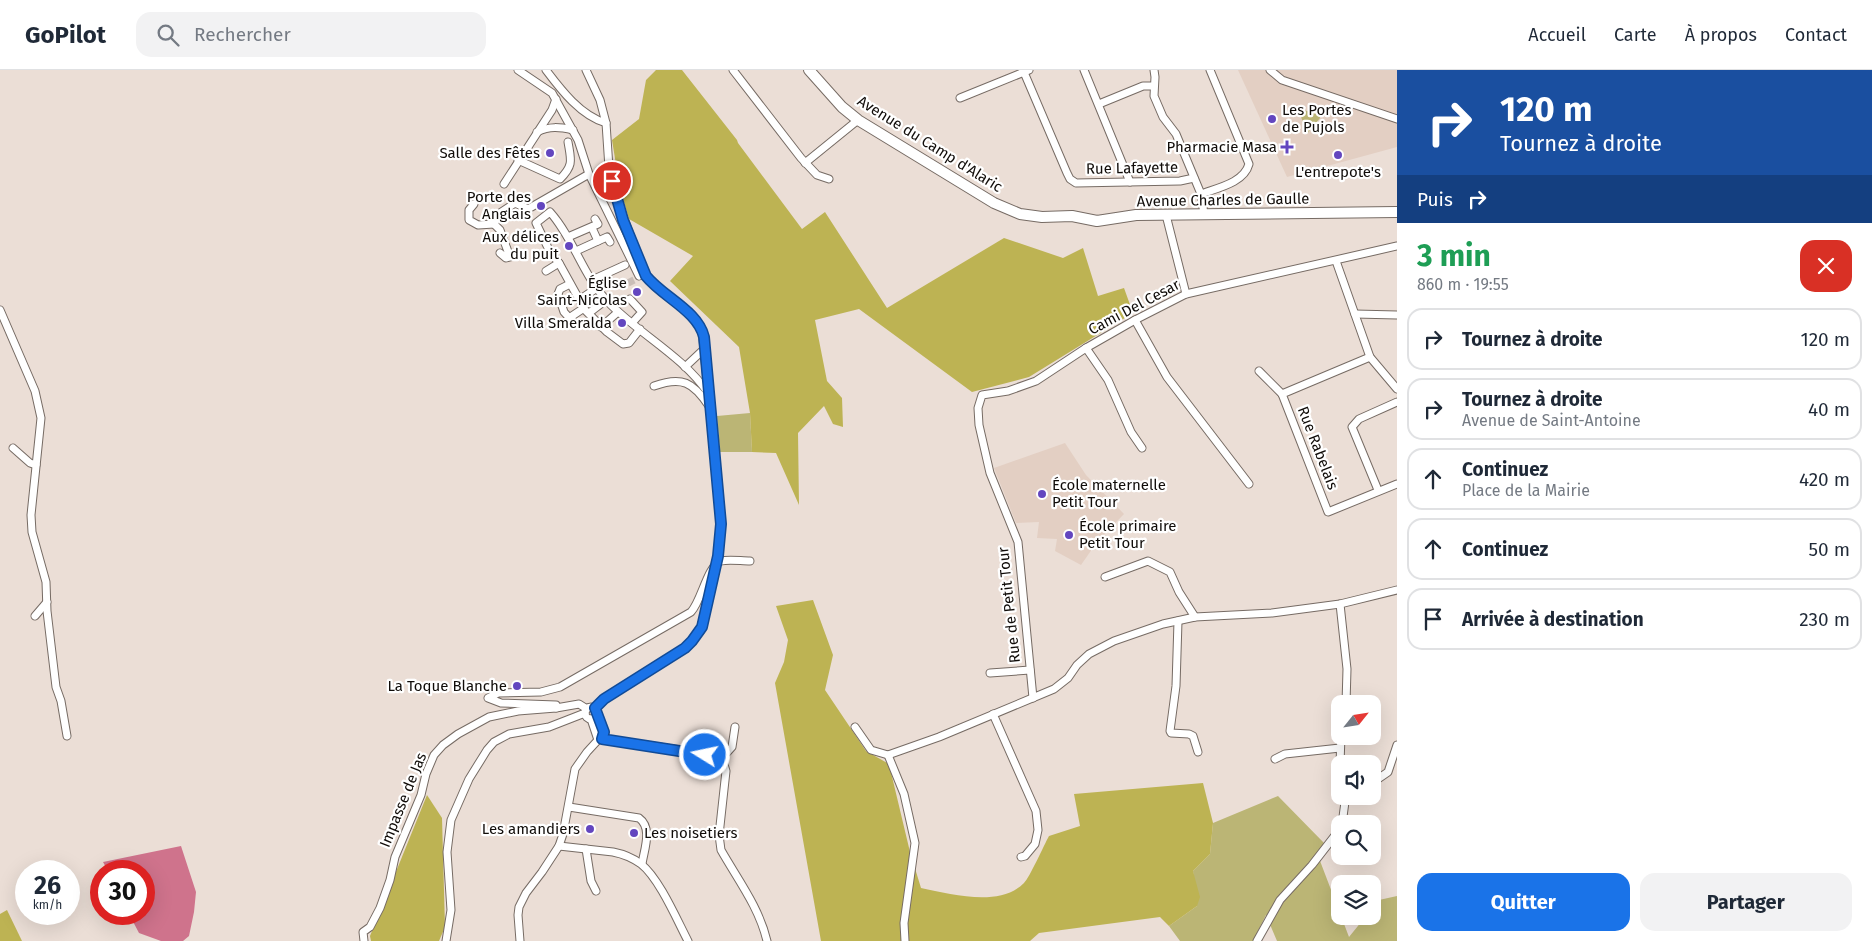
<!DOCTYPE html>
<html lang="fr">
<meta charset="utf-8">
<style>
:root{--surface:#fff;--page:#f2f2f3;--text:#1f2937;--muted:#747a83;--line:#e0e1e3;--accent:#1a73e8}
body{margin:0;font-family:"Fira Sans",sans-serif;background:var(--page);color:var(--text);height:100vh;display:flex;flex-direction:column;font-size:19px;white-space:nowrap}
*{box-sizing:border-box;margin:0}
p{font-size:16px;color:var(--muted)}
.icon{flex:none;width:28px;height:28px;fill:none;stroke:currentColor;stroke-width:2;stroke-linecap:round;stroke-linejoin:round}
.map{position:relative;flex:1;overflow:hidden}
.sheet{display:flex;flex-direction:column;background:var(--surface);width:475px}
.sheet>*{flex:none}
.hud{background:#1a4fa0;color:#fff;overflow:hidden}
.needle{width:32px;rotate:60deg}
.buttons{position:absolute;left:1331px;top:625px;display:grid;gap:10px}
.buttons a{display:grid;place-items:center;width:50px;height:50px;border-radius:10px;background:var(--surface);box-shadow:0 5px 20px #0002;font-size:25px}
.speed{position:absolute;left:15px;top:790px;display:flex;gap:10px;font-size:25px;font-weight:700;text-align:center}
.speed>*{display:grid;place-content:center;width:65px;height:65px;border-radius:50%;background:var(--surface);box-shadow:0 5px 20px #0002;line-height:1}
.speed small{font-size:12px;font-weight:400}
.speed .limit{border:8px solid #d22;background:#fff;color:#111}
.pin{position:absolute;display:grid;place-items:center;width:42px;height:42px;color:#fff;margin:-21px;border:2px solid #fff;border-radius:50%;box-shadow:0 1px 5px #0007}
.me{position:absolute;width:55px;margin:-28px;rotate:280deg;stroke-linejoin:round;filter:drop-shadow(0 0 4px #0008)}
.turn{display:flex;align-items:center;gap:18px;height:105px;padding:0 20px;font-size:22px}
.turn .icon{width:65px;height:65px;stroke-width:2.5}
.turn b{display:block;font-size:35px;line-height:42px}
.then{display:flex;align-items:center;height:48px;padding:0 20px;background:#0003;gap:10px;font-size:19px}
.round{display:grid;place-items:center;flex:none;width:52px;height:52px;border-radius:15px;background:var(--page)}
.overview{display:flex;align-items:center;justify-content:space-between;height:85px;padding:0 20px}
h1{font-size:30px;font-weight:700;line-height:38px;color:#1e9e55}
.button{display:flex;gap:10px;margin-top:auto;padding:10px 20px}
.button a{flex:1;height:58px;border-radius:15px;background:var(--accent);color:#fff;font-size:20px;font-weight:700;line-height:58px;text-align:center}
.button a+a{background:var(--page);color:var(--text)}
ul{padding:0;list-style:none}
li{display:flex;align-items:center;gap:15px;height:62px;margin:0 10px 8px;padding:0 10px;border:2px solid var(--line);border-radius:15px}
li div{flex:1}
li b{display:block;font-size:19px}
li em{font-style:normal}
header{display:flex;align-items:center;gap:30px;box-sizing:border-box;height:70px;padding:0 25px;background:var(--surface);border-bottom:1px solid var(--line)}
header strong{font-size:24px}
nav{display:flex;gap:28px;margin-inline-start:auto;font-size:18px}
.search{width:350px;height:45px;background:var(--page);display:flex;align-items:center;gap:12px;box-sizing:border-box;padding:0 18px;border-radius:15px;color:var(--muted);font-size:19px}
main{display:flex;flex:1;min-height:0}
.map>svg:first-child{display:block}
.built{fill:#e3cfc3}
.green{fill:#bbb575}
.forest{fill:#bdb353}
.water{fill:#cf738c}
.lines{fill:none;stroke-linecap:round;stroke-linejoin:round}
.street-tunnel{stroke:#cabeb7;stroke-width:7;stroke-dasharray:7 3.5;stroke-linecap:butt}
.street-casing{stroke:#766b64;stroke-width:9}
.secondary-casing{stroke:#766b64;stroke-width:12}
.street{stroke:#fff;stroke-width:7}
.secondary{stroke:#fff;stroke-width:10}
.route-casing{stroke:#114b97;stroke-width:12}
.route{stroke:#1a73e8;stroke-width:9}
.poi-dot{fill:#6346bf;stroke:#fff;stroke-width:2}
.labels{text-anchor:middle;stroke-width:4.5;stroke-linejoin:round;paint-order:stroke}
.poi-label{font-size:15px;fill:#100c09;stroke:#fff;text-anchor:end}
.street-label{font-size:15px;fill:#100c09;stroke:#fff}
</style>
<header>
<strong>GoPilot</strong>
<div class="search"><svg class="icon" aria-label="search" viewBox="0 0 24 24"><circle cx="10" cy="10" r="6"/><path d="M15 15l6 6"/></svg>Rechercher</div>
<nav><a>Accueil</a><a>Carte</a><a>À propos</a><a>Contact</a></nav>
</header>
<main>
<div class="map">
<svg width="1397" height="871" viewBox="0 0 1397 871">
<rect width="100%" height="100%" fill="#ebded6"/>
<g class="built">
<polygon points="1238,0 1397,0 1397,77 1287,107"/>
<polygon points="1065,373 1086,405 1124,444 1097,472 1081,495 1055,481 1057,469 1037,468 1039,452 1016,453 994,398"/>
</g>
<g class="green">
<polygon points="1301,39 1319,45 1320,48 1307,64 1303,61 1306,59 1298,40"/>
<polygon points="750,343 752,382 720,382 717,346"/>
<polygon points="1278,726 1324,773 1317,783 1349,867 1366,846 1372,846 1373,838 1379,830 1397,826 1397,871 1277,871 1266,845 1253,871 1180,871 1169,856 1197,836 1193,801 1210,784 1213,753"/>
</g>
<g class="forest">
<polygon points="656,0 682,0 737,70 738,73 802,159 825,142 887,238 1004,168 1063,188 1083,178 1098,226 1124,218 1133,243 1029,307 972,322 859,239 815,250 827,311 842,328 843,357 833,354 824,336 798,363 799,435 776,383 752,382 750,343 739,277 670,211 693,186 629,149 620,119 612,70 639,49 646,10"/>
<path d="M813 530 833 585 825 620 866 681 889 694 910 782 921 818C952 824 999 838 1024 813 1030 807 1044 775 1049 766L1080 756 1074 724 1203 713 1213 753 1210 784 1193 801 1200 827 1197 836 1169 856 1160 847 1039 863 1030 871H821L775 613 784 592 788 570 776 536Z"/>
<polygon points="427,725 442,748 445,857 439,871 371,871 370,866"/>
<polygon points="7,840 22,871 0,871 0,844"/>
</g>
<polygon class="water" points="181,776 196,822 194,842 189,866 183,871 161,871 139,863 129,844 144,844 144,801 108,801 103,792"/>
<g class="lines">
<g class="street-tunnel">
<polyline points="539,133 546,144"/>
<polyline points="628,213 634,210"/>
</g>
<g class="street-casing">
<g id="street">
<polyline points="518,0 552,23 578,70 589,104 639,206 644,203"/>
<path d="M546 0C561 20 581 46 606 53"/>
<path d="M586 0 600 30 606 53 609 98 615 124 644 203C658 226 688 236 702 259L721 454 718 486 700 562 685 578 604 629 595 638"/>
<polyline points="733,0 801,88 817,105 829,109"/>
<polyline points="1023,0 1067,103 1070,109 1076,113 1180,111 1194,108"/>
<polyline points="1084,0 1130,112"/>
<polyline points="1154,0 1155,7 1154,26 1163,47 1176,64 1201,124 1204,144"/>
<polyline points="1270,0 1282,10 1397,49"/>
<polyline points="960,28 1029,0"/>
<polyline points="1099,34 1143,16 1153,16"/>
<path d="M537 62C550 56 559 57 573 60"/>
<path d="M518 90 560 109C574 95 571 90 568 72"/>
<polyline points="805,93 858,50"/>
<polyline points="504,114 552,40 556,29"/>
<path d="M1201 124C1217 118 1244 113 1249 94L1210 0"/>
<polyline points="474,134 469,140 469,150 478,155 494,154"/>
<polyline points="1166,145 1186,224"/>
<polyline points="494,154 500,143 515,133 528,139 589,104"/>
<polyline points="494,154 500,160 510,187 506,188 500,183"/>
<polyline points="568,167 598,154 595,149"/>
<polyline points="598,171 607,167 610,172"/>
<polyline points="576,181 598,171 593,160"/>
<polyline points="1336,191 1370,287 1397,319"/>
<polyline points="546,201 559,193"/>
<polyline points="592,210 625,195"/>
<polyline points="570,214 560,219 558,224 564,242 574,253"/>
<polyline points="630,229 642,242 632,253"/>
<polyline points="579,230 597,218"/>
<polyline points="0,240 35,321 41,348 31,445 32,462 46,512 47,541 56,617 61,631 67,666"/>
<polyline points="589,243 606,230"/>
<polyline points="1355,244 1397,245"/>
<polyline points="569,248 584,238"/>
<polyline points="1135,250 1167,307 1249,414"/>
<polyline points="601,257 618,242"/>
<path d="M640 259 629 273 623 274 607 262 585 240 559 193 550 182 536 153 550 142C574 169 583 206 608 232 639 264 683 286 708 323"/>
<polyline points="1086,278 1108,310 1131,362 1142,378"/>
<polyline points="1370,287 1282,324 1328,442 1397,414"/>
<polyline points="685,297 702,281 705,281"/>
<polyline points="1259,301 1282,324"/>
<path d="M654 316C682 306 693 312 709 336"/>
<polyline points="13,378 30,393 36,395"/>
<polyline points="1378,420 1352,357 1359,349 1397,332"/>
<polyline points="1105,507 1148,491 1170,502 1179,522 1195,547"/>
<polyline points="1340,534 1347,599 1346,634"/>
<polyline points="35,546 47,532"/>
<polyline points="1178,551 1176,616 1170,661 1171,663 1189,664 1193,666 1198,682"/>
<polyline points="990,603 1030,600"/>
<polyline points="1033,628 1018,472 990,403 979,355 978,338 982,325 1008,321 1036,311 1086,278 1135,250 1186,224 1397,176"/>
<circle cx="591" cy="643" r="6"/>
<polyline points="556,638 579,634 587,639"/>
<polyline points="597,644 604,662 602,669"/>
<polyline points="993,644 1036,741 1038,760 1035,774 1025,786 1021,787"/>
<polyline points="591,649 598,670"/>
<polyline points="855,657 871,680 888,685 939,667 1054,619 1068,608 1077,595 1089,584 1114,571 1163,554 1195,547 1272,543 1340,534 1397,520"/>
<polyline points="598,670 602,669 688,681 722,688"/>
<polyline points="888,685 904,724 915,773 904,853 905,871"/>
<path d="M722 688 726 701 719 765 721 780C738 810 759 837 767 871"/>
<polyline points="722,688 732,677 735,657"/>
<polyline points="1275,689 1285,684 1340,678"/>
<polyline points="1340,694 1341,666"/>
<polyline points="1372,713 1388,702 1397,675"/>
<path d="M569 737 639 748C653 758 644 780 642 794"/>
<polyline points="1342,754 1345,732 1349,726"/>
<path d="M559 776 613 782C623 784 633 788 641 794 659 808 677 850 688 871"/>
<polyline points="586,779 591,811 596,821"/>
<path d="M364 871 363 862 370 857 380 838 390 810 395 787 421 725 426 704 434 685 443 675 458 664 489 647 518 641 556 638V635L501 633 488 628 498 623 541 622 560 617 691 542C702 530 707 496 721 491 729 489 741 491 750 491"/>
<polyline points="446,871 451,840 447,782 451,750 469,709 487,680 494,672 509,664 549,657 585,643"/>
<polyline points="520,871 518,845 519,837 526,823 542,802 559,776 563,764 575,699 587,682 598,670"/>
<polyline points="1257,871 1280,830 1312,795 1340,759"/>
</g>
</g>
<g class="secondary-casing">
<polyline id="secondary" points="809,0 842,37 858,50 994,133 1020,144 1042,147 1072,146 1097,151 1136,145 1397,142"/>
</g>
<use href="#street" class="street"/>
<use href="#secondary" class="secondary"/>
</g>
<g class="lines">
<g class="route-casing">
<path id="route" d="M612 111 623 150 646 206C663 227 698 241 704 267L721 454 718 486 702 557 692 571 685 578 604 629 595 638 604 662 602 669 705 685"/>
</g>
<use href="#route" class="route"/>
</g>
<g class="poi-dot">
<circle cx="1272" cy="49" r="5"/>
<path d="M1284.5 69.5h5v5h5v5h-5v5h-5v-5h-5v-5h5z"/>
<circle cx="550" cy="83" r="5"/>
<circle cx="1338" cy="85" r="5"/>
<circle cx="541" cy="136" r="5"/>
<circle cx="569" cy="176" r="5"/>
<circle cx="637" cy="222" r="5"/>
<circle cx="622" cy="253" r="5"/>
<circle cx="1042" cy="424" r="5"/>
<circle cx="1069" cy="465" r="5"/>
<circle cx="517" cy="616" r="5"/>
<circle cx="590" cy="759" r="5"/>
<circle cx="634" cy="763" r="5"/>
</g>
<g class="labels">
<g class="poi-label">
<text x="1282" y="45" text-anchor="start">Les Portes<tspan x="1282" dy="17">de Pujols</tspan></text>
<text x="1277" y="82">Pharmacie Masa</text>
<text x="540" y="88">Salle des Fêtes</text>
<text x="1338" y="107" text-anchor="middle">L'entrepote's</text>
<text x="531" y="132">Porte des<tspan x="531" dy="17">Anglais</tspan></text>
<text x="559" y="172">Aux délices<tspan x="559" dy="17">du puit</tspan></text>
<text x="627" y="218">Église<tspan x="627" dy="17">Saint-Nicolas</tspan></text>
<text x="612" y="258">Villa Smeralda</text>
<text x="1052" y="420" text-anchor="start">École maternelle<tspan x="1052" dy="17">Petit Tour</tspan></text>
<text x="1079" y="461" text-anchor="start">École primaire<tspan x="1079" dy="17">Petit Tour</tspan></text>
<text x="507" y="621">La Toque Blanche</text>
<text x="580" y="764">Les amandiers</text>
<text x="644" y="768" text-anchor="start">Les noisetiers</text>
</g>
<g class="street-label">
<text transform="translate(930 74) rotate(32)" y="5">Avenue du Camp d'Alaric</text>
<text transform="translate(1132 98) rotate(-1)" y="5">Rue Lafayette</text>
<text transform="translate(1223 130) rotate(-1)" y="5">Avenue Charles de Gaulle</text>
<text transform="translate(1134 237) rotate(-28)" y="5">Cami Del Cesar</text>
<text transform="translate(1318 378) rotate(69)" y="5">Rue Rabelais</text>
<text transform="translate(1009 535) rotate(-96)" y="5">Rue de Petit Tour</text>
<text transform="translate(403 730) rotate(-68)" y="5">Impasse de Jas</text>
</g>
</g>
</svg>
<div class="buttons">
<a><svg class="needle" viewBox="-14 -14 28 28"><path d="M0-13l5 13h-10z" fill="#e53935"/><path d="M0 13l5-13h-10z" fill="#747a83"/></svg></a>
<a><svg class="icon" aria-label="sound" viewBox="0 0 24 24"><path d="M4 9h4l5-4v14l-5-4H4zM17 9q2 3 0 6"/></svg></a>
<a><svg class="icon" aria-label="search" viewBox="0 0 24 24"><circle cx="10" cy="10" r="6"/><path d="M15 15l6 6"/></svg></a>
<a><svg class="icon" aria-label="layers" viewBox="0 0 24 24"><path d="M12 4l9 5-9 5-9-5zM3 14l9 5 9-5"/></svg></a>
</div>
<div class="speed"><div>26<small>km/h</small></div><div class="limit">30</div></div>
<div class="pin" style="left:612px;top:111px;background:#d93025"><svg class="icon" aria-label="arrive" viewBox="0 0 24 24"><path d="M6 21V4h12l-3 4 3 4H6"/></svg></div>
<svg class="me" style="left:705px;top:685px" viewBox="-20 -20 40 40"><circle r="17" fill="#1a73e8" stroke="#fff" stroke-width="3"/><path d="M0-11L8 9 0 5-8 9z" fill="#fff"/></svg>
</div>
<section class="sheet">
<div class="hud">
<div class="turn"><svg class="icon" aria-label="right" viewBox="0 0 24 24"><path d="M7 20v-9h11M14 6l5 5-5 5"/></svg><div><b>120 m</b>Tournez à droite</div></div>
<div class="then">Puis<svg class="icon" aria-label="right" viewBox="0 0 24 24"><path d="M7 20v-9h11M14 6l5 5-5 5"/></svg></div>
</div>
<div class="overview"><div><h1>3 min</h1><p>860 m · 19:55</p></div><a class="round" style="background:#d93025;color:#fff"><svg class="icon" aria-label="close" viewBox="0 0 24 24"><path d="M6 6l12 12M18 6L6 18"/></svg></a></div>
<ul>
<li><svg class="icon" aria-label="right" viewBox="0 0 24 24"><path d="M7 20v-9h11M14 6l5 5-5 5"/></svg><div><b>Tournez à droite</b></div><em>120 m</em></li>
<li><svg class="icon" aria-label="right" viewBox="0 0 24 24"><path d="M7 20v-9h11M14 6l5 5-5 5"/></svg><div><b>Tournez à droite</b><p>Avenue de Saint-Antoine</p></div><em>40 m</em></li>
<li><svg class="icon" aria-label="ahead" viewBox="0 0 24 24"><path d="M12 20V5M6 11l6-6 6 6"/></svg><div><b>Continuez</b><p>Place de la Mairie</p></div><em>420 m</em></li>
<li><svg class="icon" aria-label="ahead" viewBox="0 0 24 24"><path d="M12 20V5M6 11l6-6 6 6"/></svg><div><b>Continuez</b></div><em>50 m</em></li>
<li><svg class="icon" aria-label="arrive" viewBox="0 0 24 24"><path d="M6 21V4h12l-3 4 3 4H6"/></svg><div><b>Arrivée à destination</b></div><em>230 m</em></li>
</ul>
<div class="button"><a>Quitter</a><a>Partager</a></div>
</section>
</main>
